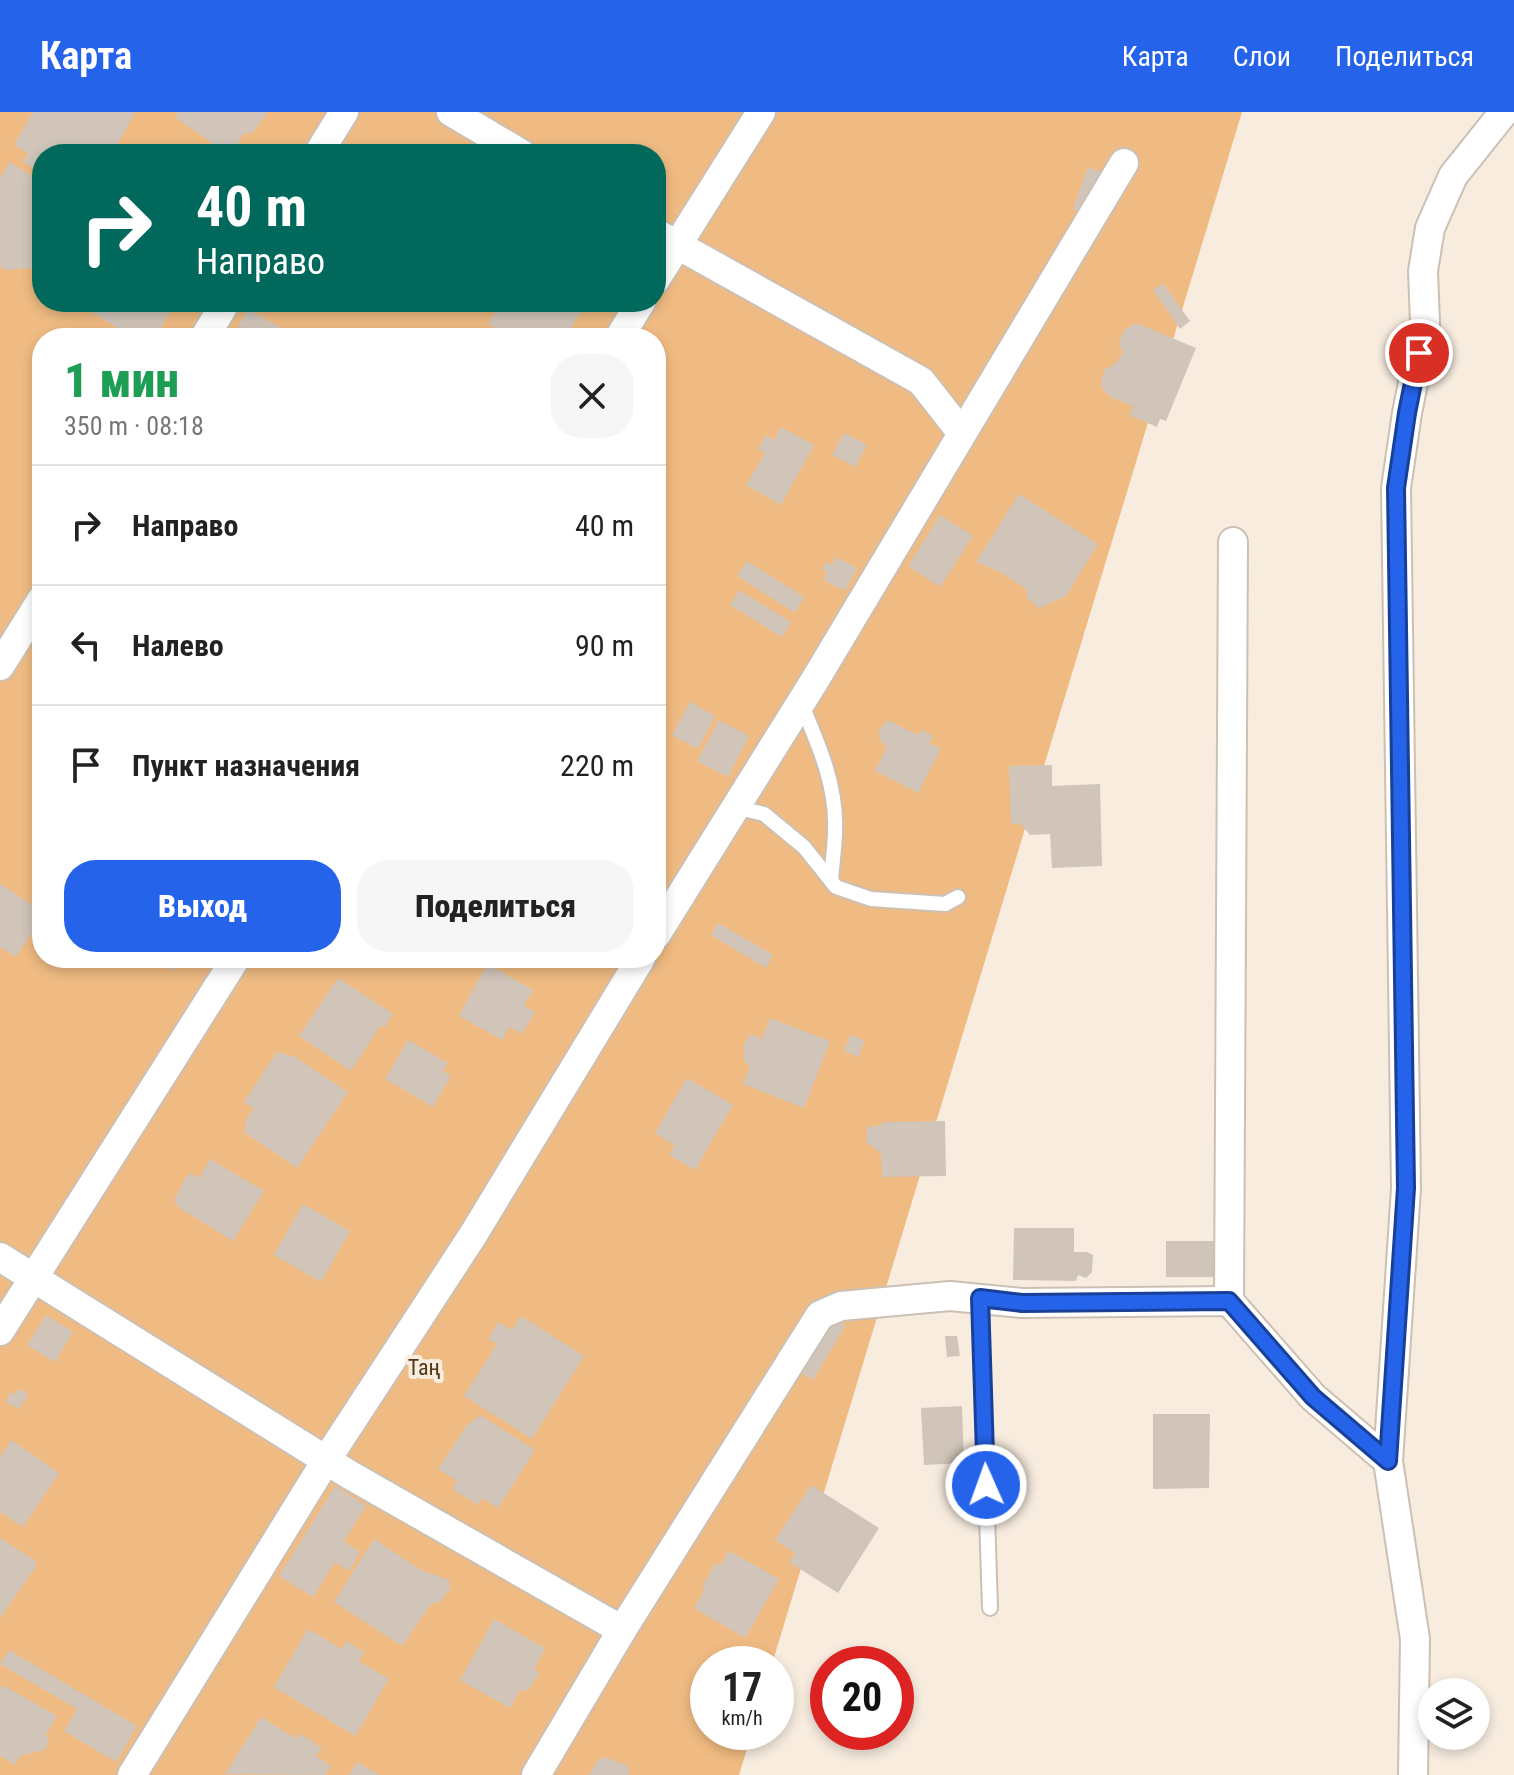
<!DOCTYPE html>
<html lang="ru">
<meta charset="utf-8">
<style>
:root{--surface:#fff;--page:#f6f6f6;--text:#222;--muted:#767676;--line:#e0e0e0;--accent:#2563eb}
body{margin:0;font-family:"Roboto Condensed",sans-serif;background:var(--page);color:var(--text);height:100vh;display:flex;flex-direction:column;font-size:30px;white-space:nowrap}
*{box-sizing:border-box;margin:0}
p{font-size:26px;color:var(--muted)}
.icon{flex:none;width:44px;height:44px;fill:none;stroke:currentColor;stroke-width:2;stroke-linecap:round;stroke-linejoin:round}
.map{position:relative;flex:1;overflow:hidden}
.side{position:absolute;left:32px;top:216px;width:634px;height:640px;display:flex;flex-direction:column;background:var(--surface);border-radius:32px;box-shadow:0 4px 12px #0003}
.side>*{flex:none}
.top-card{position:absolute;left:32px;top:32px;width:634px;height:168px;border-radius:32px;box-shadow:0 4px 12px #0003;background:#00695c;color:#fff;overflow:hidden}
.fabs{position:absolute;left:1418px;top:1566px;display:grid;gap:16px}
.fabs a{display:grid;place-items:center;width:72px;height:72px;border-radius:50%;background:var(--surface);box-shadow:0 4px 12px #0003;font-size:40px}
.speed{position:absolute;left:690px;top:1534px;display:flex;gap:16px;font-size:40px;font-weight:700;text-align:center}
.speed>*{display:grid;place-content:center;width:104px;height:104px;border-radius:50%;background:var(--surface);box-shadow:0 4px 12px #0003;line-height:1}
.speed small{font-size:20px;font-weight:400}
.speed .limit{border:12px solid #d22;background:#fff;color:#111}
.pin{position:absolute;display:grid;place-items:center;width:68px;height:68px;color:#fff;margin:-34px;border:4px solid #fff;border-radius:50%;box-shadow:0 2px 8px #0007}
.me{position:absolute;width:88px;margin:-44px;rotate:358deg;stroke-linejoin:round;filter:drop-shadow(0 0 6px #0008)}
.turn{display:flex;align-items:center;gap:28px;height:168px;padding:0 32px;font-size:36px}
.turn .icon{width:104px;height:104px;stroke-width:2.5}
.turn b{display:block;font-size:56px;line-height:68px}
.round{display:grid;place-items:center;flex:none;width:84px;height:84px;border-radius:32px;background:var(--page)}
.headline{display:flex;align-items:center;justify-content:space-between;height:136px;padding:0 32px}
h1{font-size:48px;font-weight:800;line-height:60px;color:#1e9e55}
.button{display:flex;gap:16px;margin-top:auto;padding:16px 32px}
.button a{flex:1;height:92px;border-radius:32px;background:var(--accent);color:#fff;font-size:32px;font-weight:800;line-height:92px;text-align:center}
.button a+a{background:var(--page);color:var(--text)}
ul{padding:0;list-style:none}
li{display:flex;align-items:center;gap:24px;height:120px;padding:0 32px;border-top:2px solid var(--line)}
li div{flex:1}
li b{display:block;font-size:30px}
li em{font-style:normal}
header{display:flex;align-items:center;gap:48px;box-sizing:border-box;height:112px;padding:0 40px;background:var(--accent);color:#fff}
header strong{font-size:38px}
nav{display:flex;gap:44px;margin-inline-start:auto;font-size:28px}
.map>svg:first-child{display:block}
.green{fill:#f0bb82;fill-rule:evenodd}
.building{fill:#d1c5b9}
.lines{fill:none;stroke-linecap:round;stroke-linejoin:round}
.lane-casing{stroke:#ccc0b4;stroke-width:18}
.street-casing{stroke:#ccc0b4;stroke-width:32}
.lane{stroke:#fff;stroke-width:14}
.street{stroke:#fff;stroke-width:28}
.route-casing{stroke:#184099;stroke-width:20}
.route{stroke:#2563eb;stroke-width:14}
.labels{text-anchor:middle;stroke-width:8;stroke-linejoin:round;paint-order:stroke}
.park-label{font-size:22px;fill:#543716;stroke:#f8ecdf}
</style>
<header>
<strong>Карта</strong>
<nav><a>Карта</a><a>Слои</a><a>Поделиться</a></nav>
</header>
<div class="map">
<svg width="1514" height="1663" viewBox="0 0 1514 1663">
<rect width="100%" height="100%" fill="#f8ecdf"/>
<path class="green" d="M0 0H1242L772 1552H708V1620H752L739 1663H0ZM42 42H656V190H42ZM42 226H656V846H42Z"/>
<g class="building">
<polygon points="33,0 133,0 135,1 112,42 42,42 42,61 23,50 28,41 14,33"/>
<polygon points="177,0 268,0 252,21 243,22 237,34 222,38 176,6"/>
<polygon points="175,32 189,42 169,42"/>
<polygon points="10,50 42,70 42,146 36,156 5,158 0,155 0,66"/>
<polygon points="1088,55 1101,60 1087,102 1073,97"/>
<polygon points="1163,171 1190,209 1180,217 1153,178"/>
<polygon points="95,190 181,190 177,197 169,201 156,226 111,226 118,216 90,199"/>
<polygon points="502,190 587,190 565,226 511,226 488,212"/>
<polygon points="248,197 287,219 283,226 232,225"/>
<polygon points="1136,211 1196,236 1166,309 1160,307 1157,315 1129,303 1133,294 1111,285 1103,278 1101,270 1105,257 1116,251 1123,240 1119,231 1124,218"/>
<polygon points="781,315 814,333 781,393 746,373 765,341 758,337 766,323 774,328"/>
<polygon points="844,321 867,333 855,355 832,343"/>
<polygon points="1019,382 1098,432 1066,484 1045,493 1040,498 1027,486 1026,477 1002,461 976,450"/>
<polygon points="940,403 973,424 940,475 908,454"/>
<polygon points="836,445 857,456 845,479 823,468 827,460 822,457 826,450 832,453"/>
<polygon points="747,449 804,485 795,501 737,464"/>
<polygon points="739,478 791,510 782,525 730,493"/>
<polygon points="690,590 715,604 698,637 672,623"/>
<polygon points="719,608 749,624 728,665 697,649"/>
<polygon points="888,608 917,623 922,618 933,624 929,631 941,637 918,681 875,659 887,635 881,630 878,619"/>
<polygon points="1052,653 1052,674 1100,672 1102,754 1052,756 1050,722 1030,723 1021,712 1011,712 1009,654"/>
<polygon points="656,715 666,722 656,735"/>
<polygon points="656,770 666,777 656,793"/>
<polygon points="0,772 42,799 42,805 16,845 0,835"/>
<polygon points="718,811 773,843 766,856 711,823"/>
<polygon points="149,846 180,846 173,859"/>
<polygon points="487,852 533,878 524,894 535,900 522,922 510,915 502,928 459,904"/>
<polygon points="338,866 393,902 385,915 380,914 351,959 299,924"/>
<polygon points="770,906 830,929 804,996 743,972 750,954 744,949 744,932 751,922 762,927"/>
<polygon points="850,923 864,928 859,945 844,939"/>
<polygon points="408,928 448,951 443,959 451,964 433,995 385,967"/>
<polygon points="277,940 295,945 348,980 297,1056 244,1020 247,1006 254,997 244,990"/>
<polygon points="687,966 733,993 695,1058 669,1043 675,1034 655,1021"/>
<polygon points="945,1009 946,1064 882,1065 881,1041 866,1030 867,1015 881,1013 883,1010"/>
<polygon points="210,1047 264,1079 233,1129 178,1095 174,1088 186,1065 191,1061 199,1066"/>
<polygon points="303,1092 350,1119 321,1170 274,1143"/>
<polygon points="1014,1116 1074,1116 1074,1140 1087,1140 1093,1143 1092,1160 1086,1166 1078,1163 1076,1169 1013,1168"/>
<rect x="1166" y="1129" width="48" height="36"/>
<polygon points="46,1203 73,1220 55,1250 27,1233"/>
<polygon points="521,1204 584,1244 532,1327 464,1284 497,1232 488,1227 498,1210 512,1218"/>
<polygon points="833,1205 846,1213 813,1268 800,1260"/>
<polygon points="945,1224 957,1224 960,1244 947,1245"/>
<polygon points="18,1277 28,1282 19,1297 6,1290 11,1280 15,1282"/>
<polygon points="962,1294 964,1351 924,1353 921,1296"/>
<polygon points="1153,1302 1210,1302 1209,1376 1153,1377"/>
<polygon points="480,1303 535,1338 498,1396 482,1386 478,1393 452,1377 457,1369 438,1357 467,1313"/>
<polygon points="11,1328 59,1361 23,1415 0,1400 0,1345"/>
<polygon points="811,1373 879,1416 838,1481 789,1450 795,1441 775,1428"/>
<polygon points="335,1374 366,1394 344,1429 360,1440 349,1459 335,1450 313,1485 279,1464"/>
<polygon points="0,1426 36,1449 35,1456 0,1506"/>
<polygon points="374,1427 421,1458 449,1468 450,1477 440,1490 431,1492 402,1534 334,1490"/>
<polygon points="729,1439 779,1467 745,1526 694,1496 705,1477 702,1475 715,1451 720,1454"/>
<polygon points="494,1507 545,1536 534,1557 540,1560 528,1579 520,1578 510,1596 460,1568"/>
<polygon points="308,1517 342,1537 347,1529 364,1540 359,1549 389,1567 355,1624 274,1575"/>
<polygon points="9,1538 137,1614 116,1650 64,1619 77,1597 0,1552"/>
<polygon points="3,1573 57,1604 46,1623 49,1628 45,1638 20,1644 15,1653 0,1644 0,1577"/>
<polygon points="261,1605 296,1627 299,1621 322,1636 316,1644 331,1654 325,1663 225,1662"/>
<polygon points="605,1645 628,1654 629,1663 589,1663 598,1648"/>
<polygon points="357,1650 380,1663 349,1663"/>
</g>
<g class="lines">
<g class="lane-casing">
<g id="lane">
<path d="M801 591C818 631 837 674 835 718 835 735 832 752 831 769"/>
<polyline points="735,695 764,702 804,735 836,775 871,787 945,792 958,785"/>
<polyline points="980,1186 990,1496"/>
</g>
</g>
<g class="street-casing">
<g id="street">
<polyline points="451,0 522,42"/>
<polyline points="318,42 344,0"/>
<polyline points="656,121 921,269 961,320"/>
<polyline points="656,167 761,0"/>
<polyline points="204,226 226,190"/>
<polyline points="619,226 641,190"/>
<polyline points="0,554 42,487"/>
<polyline points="656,823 815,568 1124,51"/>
<polyline points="0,1145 350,1363 622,1518"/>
<polyline points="1229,1189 1233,430"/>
<polyline points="0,1219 236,846"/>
<polyline points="132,1663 327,1347 473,1123 641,846"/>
<polyline points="536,1663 622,1518 820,1203 841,1194 950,1184 1022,1191 1229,1189 1313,1285 1388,1349"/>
<polyline points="1413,1663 1415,1527 1388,1349 1406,1076 1396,376 1407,301 1425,211 1423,159 1430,116 1453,64 1504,0"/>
</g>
</g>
<use href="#lane" class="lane"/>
<use href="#street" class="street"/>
</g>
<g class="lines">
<g class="route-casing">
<polyline id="route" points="986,1373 980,1186 1022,1191 1229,1189 1313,1285 1388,1349 1406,1076 1396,376 1407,301 1419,241"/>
</g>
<use href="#route" class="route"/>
</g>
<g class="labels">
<g class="park-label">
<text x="424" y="1263">Таң</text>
</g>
</g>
</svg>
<div class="fabs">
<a><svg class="icon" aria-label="layers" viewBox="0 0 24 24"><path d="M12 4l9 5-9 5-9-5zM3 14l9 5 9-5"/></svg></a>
</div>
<div class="speed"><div>17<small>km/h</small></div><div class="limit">20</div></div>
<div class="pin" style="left:1419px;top:241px;background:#d93025"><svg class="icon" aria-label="arrive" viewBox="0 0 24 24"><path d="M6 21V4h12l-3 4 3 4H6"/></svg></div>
<svg class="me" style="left:986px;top:1373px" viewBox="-20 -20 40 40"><circle r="17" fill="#2563eb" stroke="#fff" stroke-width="3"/><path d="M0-11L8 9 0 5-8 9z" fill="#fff"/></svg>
<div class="top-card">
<div class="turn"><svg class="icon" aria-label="right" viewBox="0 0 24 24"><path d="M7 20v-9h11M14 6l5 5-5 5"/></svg><div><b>40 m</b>Направо</div></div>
</div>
<section class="side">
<div class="headline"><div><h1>1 мин</h1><p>350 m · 08:18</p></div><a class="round"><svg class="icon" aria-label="close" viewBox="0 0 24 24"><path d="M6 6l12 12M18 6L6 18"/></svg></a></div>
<ul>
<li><svg class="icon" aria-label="right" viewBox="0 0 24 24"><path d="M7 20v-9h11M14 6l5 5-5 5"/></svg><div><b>Направо</b></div><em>40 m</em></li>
<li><svg class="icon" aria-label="left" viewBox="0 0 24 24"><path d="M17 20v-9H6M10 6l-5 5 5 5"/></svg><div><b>Налево</b></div><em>90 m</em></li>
<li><svg class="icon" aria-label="arrive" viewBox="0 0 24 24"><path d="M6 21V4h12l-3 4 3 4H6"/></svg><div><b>Пункт назначения</b></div><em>220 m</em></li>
</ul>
<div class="button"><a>Выход</a><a>Поделиться</a></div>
</section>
</div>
